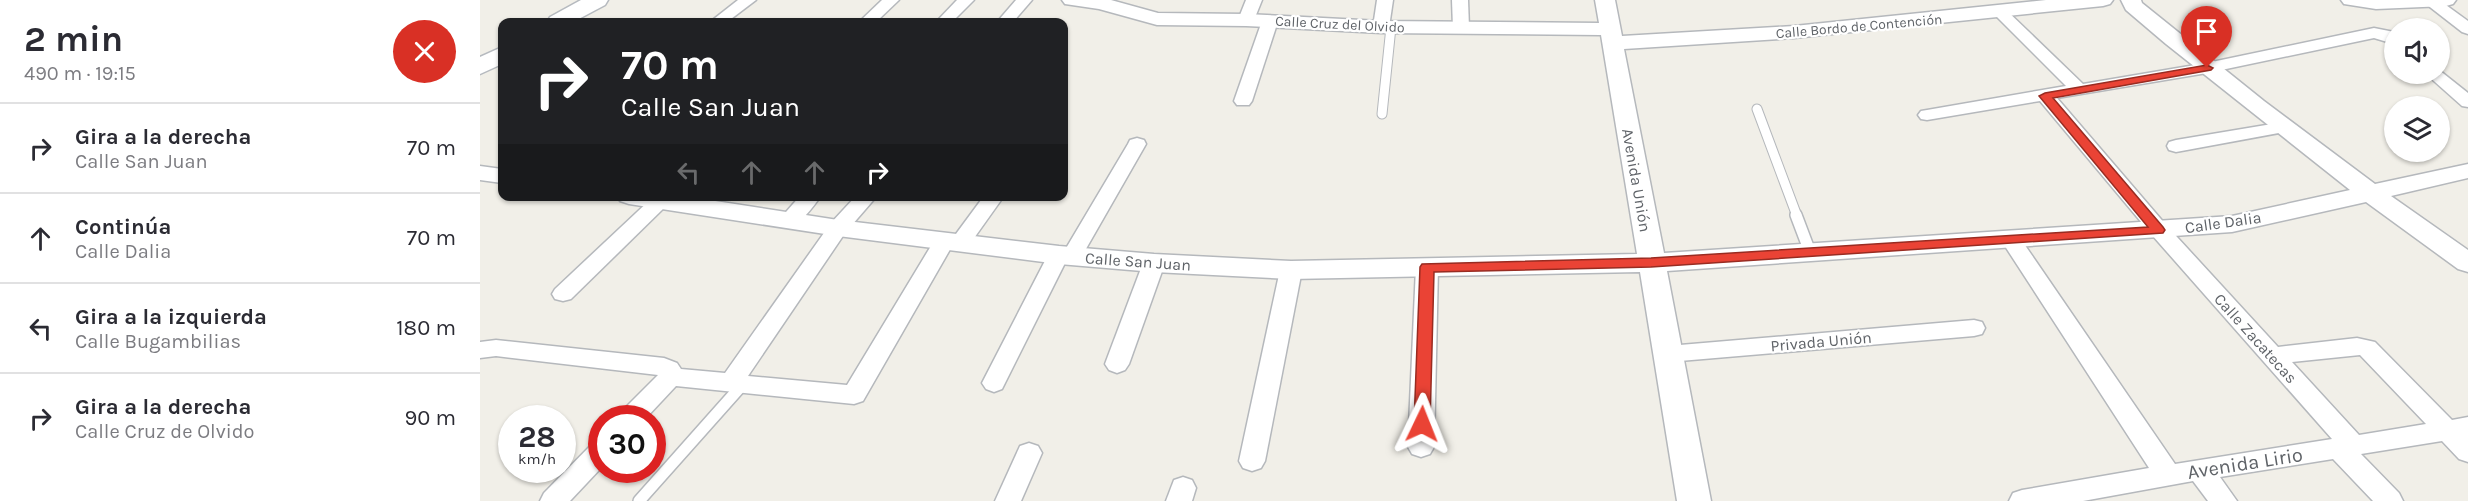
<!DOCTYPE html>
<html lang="es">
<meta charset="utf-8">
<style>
:root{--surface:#fff;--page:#f7f7f7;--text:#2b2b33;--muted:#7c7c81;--line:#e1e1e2}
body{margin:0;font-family:Karla,sans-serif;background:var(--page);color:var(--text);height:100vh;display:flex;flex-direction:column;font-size:22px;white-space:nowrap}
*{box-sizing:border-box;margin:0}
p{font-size:20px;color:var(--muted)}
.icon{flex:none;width:33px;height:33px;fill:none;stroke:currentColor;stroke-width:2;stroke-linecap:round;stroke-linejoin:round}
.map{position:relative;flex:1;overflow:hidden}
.details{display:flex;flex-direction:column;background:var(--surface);width:480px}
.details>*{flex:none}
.hud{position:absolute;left:18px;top:18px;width:570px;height:183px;border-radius:12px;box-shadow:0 2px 4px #0004;background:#202124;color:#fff;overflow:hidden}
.buttons{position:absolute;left:1904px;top:18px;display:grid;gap:12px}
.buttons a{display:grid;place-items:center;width:66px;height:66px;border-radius:50%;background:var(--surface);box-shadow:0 2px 4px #0004;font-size:30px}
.speed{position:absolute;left:18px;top:405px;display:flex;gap:12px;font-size:30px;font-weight:700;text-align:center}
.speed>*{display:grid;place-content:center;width:78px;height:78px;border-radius:50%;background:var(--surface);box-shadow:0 2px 4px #0004;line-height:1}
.speed small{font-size:15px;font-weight:400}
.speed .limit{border:9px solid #d22;background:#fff;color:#111}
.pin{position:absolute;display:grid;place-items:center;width:51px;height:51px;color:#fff;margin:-62px -26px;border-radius:50% 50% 50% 0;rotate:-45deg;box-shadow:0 0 6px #0007}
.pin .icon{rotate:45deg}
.me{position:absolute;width:66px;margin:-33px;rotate:2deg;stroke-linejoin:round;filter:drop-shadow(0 0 4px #0008)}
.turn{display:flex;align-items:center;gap:21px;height:126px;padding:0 24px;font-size:27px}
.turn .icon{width:78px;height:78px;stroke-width:2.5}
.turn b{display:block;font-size:42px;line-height:51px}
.lanes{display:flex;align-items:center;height:57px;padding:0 24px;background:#0003;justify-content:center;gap:30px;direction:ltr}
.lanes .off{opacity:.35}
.round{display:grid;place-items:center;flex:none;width:63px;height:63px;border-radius:32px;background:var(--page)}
.headline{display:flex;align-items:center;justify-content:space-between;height:102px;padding:0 24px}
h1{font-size:36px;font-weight:700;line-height:45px}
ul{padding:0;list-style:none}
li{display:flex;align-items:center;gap:18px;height:90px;padding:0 24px;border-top:2px solid var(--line)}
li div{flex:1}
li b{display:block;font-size:22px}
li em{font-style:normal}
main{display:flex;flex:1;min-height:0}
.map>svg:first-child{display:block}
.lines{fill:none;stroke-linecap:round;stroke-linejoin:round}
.service-far1-casing{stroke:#b5b8bc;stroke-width:11}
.service-casing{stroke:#b5b8bc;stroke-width:14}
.minor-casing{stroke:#b5b8bc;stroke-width:3}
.tertiary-casing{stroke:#b5b8bc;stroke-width:3}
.secondary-casing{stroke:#b6babf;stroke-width:3}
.service-far1{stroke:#fff;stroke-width:9}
.service{stroke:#fff;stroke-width:11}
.minor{fill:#fff;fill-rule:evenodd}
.tertiary{fill:#fff;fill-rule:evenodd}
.secondary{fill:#fff;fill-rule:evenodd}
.route{fill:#ea4335;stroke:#982c22;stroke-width:1.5}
.labels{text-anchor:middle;stroke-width:4.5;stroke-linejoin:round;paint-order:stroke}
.far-street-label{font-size:14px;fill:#5f6368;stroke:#fff}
.street-label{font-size:16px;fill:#5f6368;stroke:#fff}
.near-street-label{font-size:20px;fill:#5f6368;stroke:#fff}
</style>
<main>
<section class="details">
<div class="headline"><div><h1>2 min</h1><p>490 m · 19:15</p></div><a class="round" style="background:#d93025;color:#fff"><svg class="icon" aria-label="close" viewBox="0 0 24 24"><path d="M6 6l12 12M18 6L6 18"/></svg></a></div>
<ul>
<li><svg class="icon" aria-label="right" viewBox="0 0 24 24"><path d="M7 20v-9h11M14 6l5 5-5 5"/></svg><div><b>Gira a la derecha</b><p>Calle San Juan</p></div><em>70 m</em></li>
<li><svg class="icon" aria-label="ahead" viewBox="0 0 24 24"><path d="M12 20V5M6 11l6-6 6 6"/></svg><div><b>Continúa</b><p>Calle Dalia</p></div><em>70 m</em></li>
<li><svg class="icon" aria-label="left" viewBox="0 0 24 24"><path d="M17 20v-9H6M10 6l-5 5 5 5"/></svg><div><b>Gira a la izquierda</b><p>Calle Bugambilias</p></div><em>180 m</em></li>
<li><svg class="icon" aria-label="right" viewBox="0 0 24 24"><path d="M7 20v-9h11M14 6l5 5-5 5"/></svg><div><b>Gira a la derecha</b><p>Calle Cruz de Olvido</p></div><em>90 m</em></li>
</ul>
</section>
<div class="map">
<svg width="1988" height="501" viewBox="0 0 1988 501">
<rect width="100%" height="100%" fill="#f1efe8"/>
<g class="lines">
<g class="service-far1-casing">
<g id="service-far1">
<polyline points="1277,109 1317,216"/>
<polyline points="902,114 911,27"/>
</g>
</g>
<g class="service-casing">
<g id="service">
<polyline points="1316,215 1330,252"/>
<polyline points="159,501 263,384"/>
</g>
</g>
<g class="minor-casing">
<g id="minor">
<polygon points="258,0 276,0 247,22 230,22"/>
<polygon points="402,0 419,0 396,22 379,22"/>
<polygon points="477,0 494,0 472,22 456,22"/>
<polygon points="536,0 552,0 533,22 517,22"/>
<polygon points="766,0 782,0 774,20 766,25 758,20"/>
<polygon points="897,0 913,0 909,27 901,32 893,27"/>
<polygon points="972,0 988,0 989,28 987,31 981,33 973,28"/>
<polygon points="1944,0 1959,0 1988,21 1988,34 1982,32 1946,4"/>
<path d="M1519 6 1524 8 1603 84 1727 63 1894 28 1914 32V44L1894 38 1727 73 1577 98 1686 225 1798 347 1877 338 1895 342 1972 420 1988 417V462L1979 459 1962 441 1881 454 1919 493 1923 501H1893L1853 459 1740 477 1757 501H1728L1713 481 1603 501H1529L1533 493 1542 490 1669 468 1521 240 1524 235 1531 233 1538 235 1695 464 1852 439 1672 235 1560 101 1447 120 1441 119 1438 115 1441 111 1447 110 1586 86 1511 11 1514 8ZM1880 355 1946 424 1879 435 1812 362Z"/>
<polygon points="790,16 798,21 772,101 769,105 757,105 754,101 782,21"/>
<polygon points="1959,70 1988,93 1988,107 1982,106 1946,74 1959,74"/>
<polygon points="1804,122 1810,123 1813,127 1810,131 1696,152 1689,150 1687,146 1689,142 1696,140"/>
<polygon points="657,138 664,140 666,144 599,261 586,261 522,389 514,392 506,389 502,383 568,255 572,250 585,250 648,144 650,140"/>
<polygon points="181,196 186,198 189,202 186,206 91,299 83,301 75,299 72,294 75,289 172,198"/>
<path d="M320 196H341C331 209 319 229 302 224L299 220Z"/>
<polygon points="376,196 397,196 365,233 268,376 367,385 457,236 464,234 473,238 504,196 524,196 487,248 480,250 472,246 383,401 374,404 196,386 166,418 139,418 142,411 178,375 16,356 0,358 0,342 16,340 184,358 197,363 201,369 245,373 351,223"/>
<polygon points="674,256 682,258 685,263 649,364 645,370 637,373 629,370 625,364 663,263 666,258"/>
<polygon points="947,260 955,262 958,267 954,447 950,454 941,457 932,454 928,447 936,267 939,262"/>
<polygon points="811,263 819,265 822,270 785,461 781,468 772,471 763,468 759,461 800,270 803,265"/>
<polygon points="1494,320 1502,322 1505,328 1502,334 1494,336 1188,362 1180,360 1176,354 1180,348 1188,346"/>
<polygon points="122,440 122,467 90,501 60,501 64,493 113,443"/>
<polygon points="549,443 558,446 562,453 541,501 515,501 540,446"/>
<polygon points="703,477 712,480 716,488 712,501 686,501 694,480"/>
</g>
</g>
<g class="tertiary-casing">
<g id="tertiary">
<polygon points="582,0 631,0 678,13 766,14 901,21 1119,23 1115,0 1135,0 1142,36 1314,26 1566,0 1633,0 1630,4 1623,6 1314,38 1144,49 1184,253 1752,216 1870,190 1686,44 1646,10 1641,0 1661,0 1662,3 1784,101 1895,184 1988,164 1988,178 1911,196 1988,250 1988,272 1978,269 1886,202 1752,232 1187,271 1231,501 1197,501 1160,272 811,279 674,272 579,264 358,236 149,204 140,201 137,196 203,196 358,220 579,246 674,254 811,261 1157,254 1121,35 901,33 766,26 677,25 619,9 585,4"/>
<polygon points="1861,0 1976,0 1973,4 1966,6 1896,9 1864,4"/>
<polygon points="0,166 22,169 22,183 0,180"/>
</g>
</g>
<g class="secondary-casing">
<g id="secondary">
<polygon points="101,0 128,0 125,5 93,22 67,22 70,17"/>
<polygon points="22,47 22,64 0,74 0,57"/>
</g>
</g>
<use href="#service-far1" class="service-far1"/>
<use href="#service" class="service"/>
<use href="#minor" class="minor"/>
<use href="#tertiary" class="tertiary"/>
<use href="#secondary" class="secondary"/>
</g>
<polygon class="route" points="1727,65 1733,68 1731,70 1573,98 1683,227 1685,230 1683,233 1171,267 954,272 950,424 948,429 942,430 936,429 934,424 940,267 942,264 1171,258 1668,227 1559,96 1565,93"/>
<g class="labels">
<g class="far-street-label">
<text transform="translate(860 24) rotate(3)" y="5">Calle Cruz del Olvido</text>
<text transform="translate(1379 26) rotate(-5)" y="5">Calle Bordo de Contención</text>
</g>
<g class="street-label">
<text transform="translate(1157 180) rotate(80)" y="6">Avenida Unión</text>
<text transform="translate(1743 222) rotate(-8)" y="6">Calle Dalia</text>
<text transform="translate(658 261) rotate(4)" y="6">Calle San Juan</text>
<text transform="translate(1776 338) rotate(48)" y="6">Calle Zacatecas</text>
<text transform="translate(1341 341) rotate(-5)" y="6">Privada Unión</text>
</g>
<g class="near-street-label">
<text transform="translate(1765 463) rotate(-9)" y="7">Avenida Lirio</text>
</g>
</g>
</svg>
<div class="buttons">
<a><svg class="icon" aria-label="sound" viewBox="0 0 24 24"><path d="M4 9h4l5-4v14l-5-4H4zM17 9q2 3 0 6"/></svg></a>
<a><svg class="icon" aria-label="layers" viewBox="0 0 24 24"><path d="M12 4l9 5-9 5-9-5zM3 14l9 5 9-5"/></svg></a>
</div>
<div class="speed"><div>28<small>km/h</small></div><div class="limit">30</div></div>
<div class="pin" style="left:1727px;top:68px;background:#d93025"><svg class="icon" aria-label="arrive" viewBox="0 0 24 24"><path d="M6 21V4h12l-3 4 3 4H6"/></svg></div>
<svg class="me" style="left:942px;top:424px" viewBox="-20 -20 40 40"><path d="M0-17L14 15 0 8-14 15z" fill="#ea4335" stroke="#fff" stroke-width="4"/></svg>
<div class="hud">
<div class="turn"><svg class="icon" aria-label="right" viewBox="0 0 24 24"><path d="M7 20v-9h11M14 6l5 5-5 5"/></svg><div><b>70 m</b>Calle San Juan</div></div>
<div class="lanes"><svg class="icon off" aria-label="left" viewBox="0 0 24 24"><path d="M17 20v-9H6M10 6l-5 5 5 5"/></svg><svg class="icon off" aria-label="ahead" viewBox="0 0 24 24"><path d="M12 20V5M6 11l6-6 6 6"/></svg><svg class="icon off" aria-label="ahead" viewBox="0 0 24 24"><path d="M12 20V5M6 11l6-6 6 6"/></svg><svg class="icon" aria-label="right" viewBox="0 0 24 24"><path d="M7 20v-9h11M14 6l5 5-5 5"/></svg></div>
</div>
</div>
</main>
